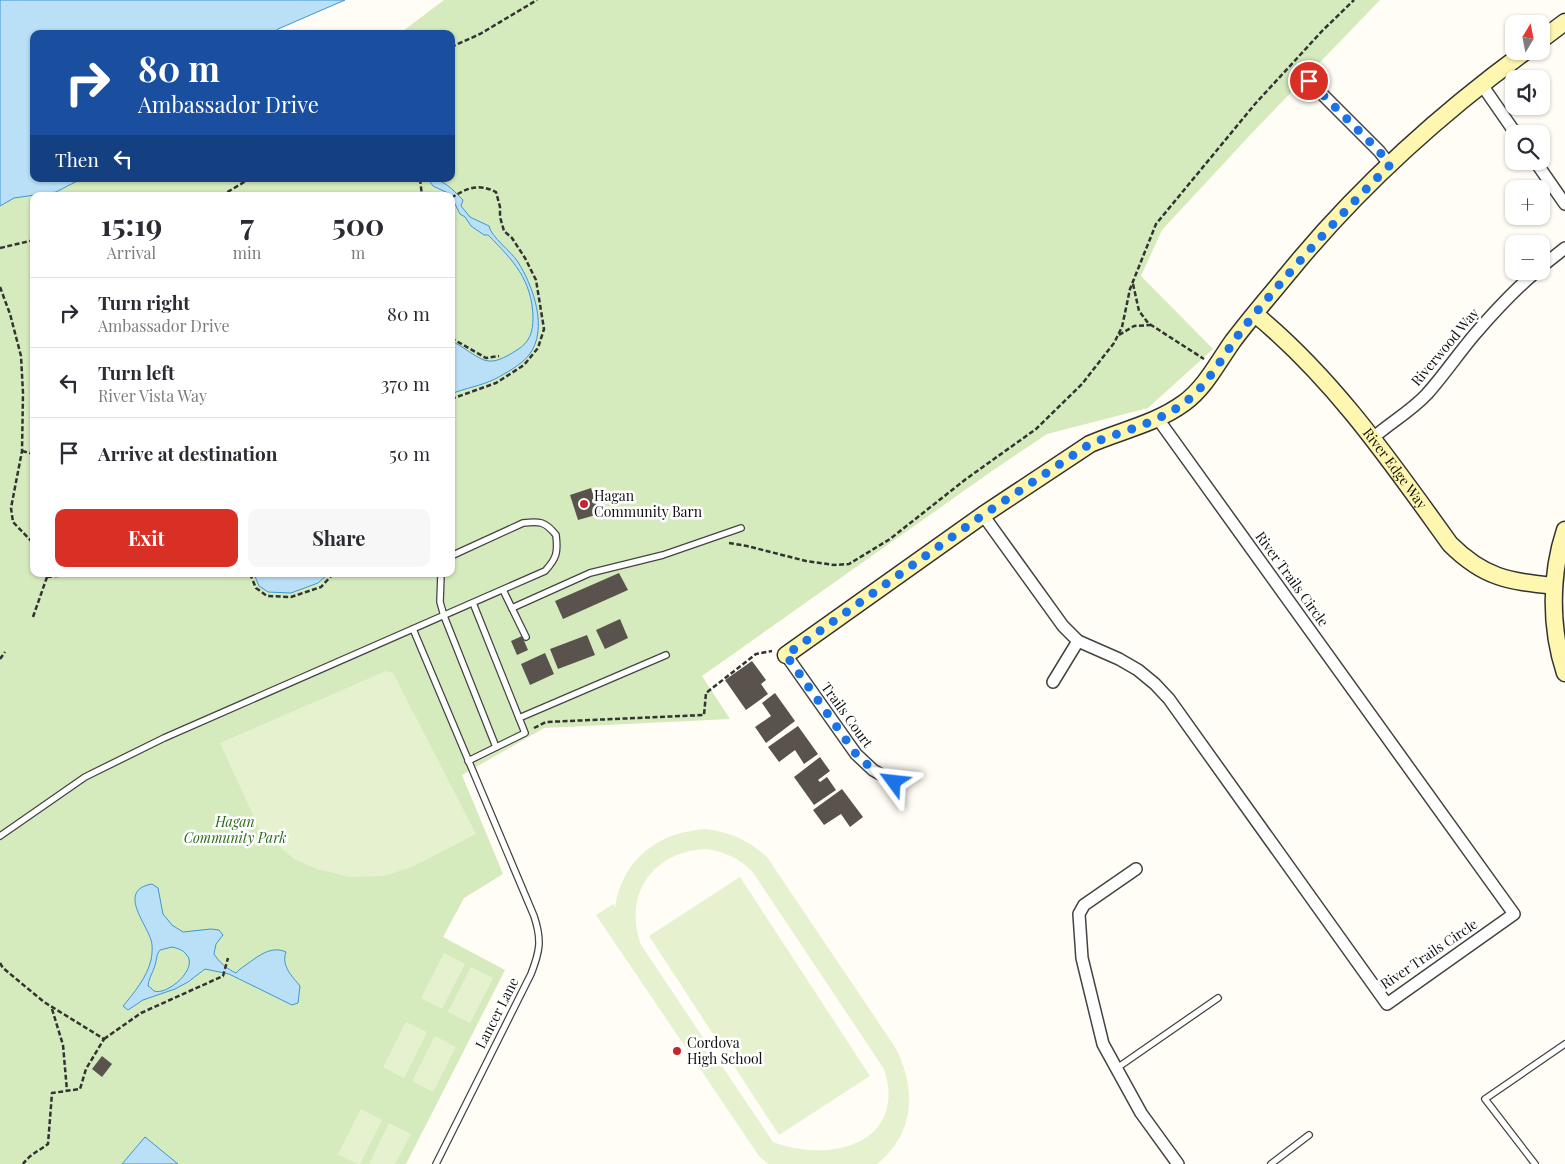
<!DOCTYPE html>
<meta charset="utf-8">
<style>
:root{--surface:#fff;--page:#f7f7f7;--text:#2b2b33;--muted:#7c7c81;--line:#e1e1e2;--accent:#d93025}
body{margin:0;font-family:"Playfair Display",serif;background:var(--page);color:var(--text);height:100vh;display:flex;flex-direction:column;font-size:19px;white-space:nowrap}
*{box-sizing:border-box;margin:0}
p{font-size:16px;color:var(--muted)}
.icon{flex:none;width:28px;height:28px;fill:none;stroke:currentColor;stroke-width:2;stroke-linecap:round;stroke-linejoin:round}
.map{position:relative;flex:1;overflow:hidden}
.details{position:absolute;left:30px;top:192px;width:425px;height:385px;display:flex;flex-direction:column;background:var(--surface);border-radius:10px;box-shadow:0 1px 4px #0004}
.details>*{flex:none}
.banner{position:absolute;left:30px;top:30px;width:425px;height:152px;border-radius:10px;box-shadow:0 1px 4px #0004;background:#1a4fa0;color:#fff;overflow:hidden}
.needle{width:32px;rotate:10deg}
.controls{position:absolute;left:1505px;top:15px;display:grid;gap:10px}
.controls a{display:grid;place-items:center;width:45px;height:45px;border-radius:10px;background:var(--surface);box-shadow:0 1px 4px #0004;font-size:25px}
.pin{position:absolute;display:grid;place-items:center;width:42px;height:42px;color:#fff;margin:-21px;border:2px solid #fff;border-radius:50%;box-shadow:0 1px 5px #0007}
.me{position:absolute;width:55px;margin:-28px;rotate:300deg;stroke-linejoin:round;filter:drop-shadow(0 0 4px #0008)}
.turn{display:flex;align-items:center;gap:18px;height:105px;padding:0 25px;font-size:22px}
.turn .icon{width:65px;height:65px;stroke-width:2.5}
.turn b{display:block;font-size:35px;line-height:42px}
.then{display:flex;align-items:center;height:48px;padding:0 25px;background:#0003;gap:10px;font-size:19px}
.eta{display:flex;justify-content:space-evenly;align-items:center;height:85px;text-align:center}
.eta b{font-size:30px;font-weight:700;line-height:35px}
.cta{display:flex;gap:10px;margin-top:auto;padding:10px 25px}
.cta a{flex:1;height:58px;border-radius:10px;background:var(--accent);color:#fff;font-size:20px;font-weight:700;line-height:58px;text-align:center}
.cta a+a{background:var(--page);color:var(--text)}
ul{padding:0;list-style:none}
li{display:flex;align-items:center;gap:15px;height:70px;padding:0 25px;border-top:1px solid var(--line)}
li div{flex:1}
li b{display:block;font-size:19px}
li em{font-style:normal}
.map>svg:first-child{display:block}
.green{fill:#d5ebbd;fill-rule:evenodd}
.pitch{fill:#e6f2cf;fill-rule:evenodd}
.water{fill:#b9e0f7;stroke:#3f96cf;fill-rule:evenodd}
.building{fill:#5a524d}
.lines{fill:none;stroke-linecap:round;stroke-linejoin:round}
.lane-casing{stroke:#444;stroke-width:8}
.street-casing{stroke:#444;stroke-width:14}
.secondary-casing{stroke:#333;stroke-width:19}
.path{stroke:#333;stroke-width:2.5;stroke-dasharray:5 2.5;stroke-linecap:butt}
.lane{stroke:#fff;stroke-width:5.5}
.street{stroke:#fff;stroke-width:11}
.secondary{stroke:#fff6b0;stroke-width:16}
.route{stroke:#1a73e8;stroke-width:9;stroke-dasharray:0 16.2}
.poi-dot{fill:#c4262e;stroke:#fff;stroke-width:2}
.labels{text-anchor:middle;stroke-width:5;stroke-linejoin:round;paint-order:stroke}
.street-label{font-size:14px;fill:#111;stroke:#fff}
.poi-label{font-size:14px;fill:#111;stroke:#fff;text-anchor:start}
.park-label{font-size:14px;font-style:italic;fill:#2f6b1f;stroke:#fff}
</style>
<div class="map">
<svg width="1565" height="1164" viewBox="0 0 1565 1164">
<rect width="100%" height="100%" fill="#fffdf5"/>
<path class="green" d="M444 0H1380L1252 133 1162 230 1141 276 1213 349 1148 408 1047 434 992 471 702 676 730 719 544 728 462 775 503 874 464 898 443 937 505 970 406 1164H0V205L14 198 77 179H451V34H399ZM34 196H451V574H34Z"/>
<g class="pitch">
<polygon points="386,671 393,673 476,834 412,867 384,876 350,877 317,869 294,859 259,828 220,743"/>
<path d="M706 829C731 832 749 841 767 857L895 1047C917 1088 915 1134 877 1164H768L759 1156 596 915 613 904 615 907C623 858 659 832 706 829ZM705 849C724 851 738 858 752 871L884 1069C908 1143 831 1164 773 1142L641 945C623 895 652 852 705 849Z"/>
<polygon points="740,877 870,1076 779,1135 649,936"/>
<polygon points="444,953 465,964 442,1009 421,998"/>
<polygon points="471,967 493,978 470,1023 448,1012"/>
<polygon points="406,1022 427,1032 404,1078 383,1067"/>
<polygon points="435,1036 456,1047 433,1092 412,1081"/>
<polygon points="361,1109 382,1120 360,1164 357,1164 338,1154"/>
<polygon points="389,1123 411,1134 395,1164 369,1164"/>
</g>
<g class="water">
<polygon points="0,0 345,0 278,29 272,34 34,34 34,179 81,179 56,192 14,198 0,206"/>
<path d="M428 179C444 179 452 189 463 200L461 206 470 217 489 226C491 237 511 251 518 262 533 286 549 329 529 355 521 365 506 373 495 379 481 386 465 388 451 394V341C462 345 479 361 489 361 498 362 509 355 517 350 530 342 533 332 533 317 532 280 513 260 488 235H484L471 226 465 217 460 214 450 194 433 186Z"/>
<polygon points="254,574 328,574 318,583 291,593 268,592 259,586"/>
<path d="M152 884 158 888 163 914 172 925 183 932 211 929 219 930 223 935 216 944 214 954C219 962 227 969 236 973L240 969C254 960 269 944 286 952 281 966 292 976 300 986L298 1003 292 1005 229 974 205 969 188 982 175 989 143 1000 128 1010 123 1006C134 993 147 977 151 960 152 955 153 946 151 940 146 923 117 890 152 884ZM172 947C177 948 183 950 186 954 200 968 167 996 154 991 153 990 149 986 148 986 149 977 153 973 155 965 157 959 156 955 160 950Z"/>
<polygon points="145,1137 178,1164 122,1164"/>
</g>
<g class="building">
<polygon points="591,488 599,514 578,520 570,495"/>
<polygon points="619,573 628,590 563,619 555,601"/>
<polygon points="620,619 628,638 605,649 596,630"/>
<polygon points="587,635 595,655 558,669 550,649"/>
<polygon points="522,636 528,650 517,655 511,641"/>
<polygon points="545,653 554,674 530,685 521,664"/>
<polygon points="752,661 766,680 761,684 768,694 746,710 725,680"/>
<polygon points="775,693 795,721 766,743 755,727 771,716 762,703"/>
<polygon points="798,726 818,754 804,764 795,750 779,762 768,747"/>
<polygon points="820,757 830,771 818,780 820,782 827,777 836,790 814,805 794,777"/>
<polygon points="842,789 863,817 850,827 841,814 824,825 813,810"/>
<polygon points="102,1056 112,1064 102,1077 92,1069"/>
</g>
<g class="lines">
<g class="lane-casing">
<g id="lane">
<polyline points="441,574 440,602 444,616 496,747"/>
<polyline points="503,590 526,637"/>
<polyline points="512,608 590,573 663,555 741,528"/>
<path d="M413 629 534 916C542 940 540 951 531 974L436 1164"/>
<polyline points="519,718 666,655"/>
<polyline points="468,761 525,733 473,603"/>
<path d="M0 836 85 777 164 738 545 571C557 558 558 552 556 535 545 521 539 521 523 523L451 556"/>
<polyline points="1117,1068 1218,998"/>
<polyline points="1271,1164 1309,1135"/>
<polyline points="1535,1164 1485,1099 1565,1044"/>
</g>
</g>
<g class="street-casing">
<g id="street">
<polyline points="1309,81 1379,151 1390,165"/>
<polyline points="1482,85 1516,134"/>
<polyline points="1535,161 1565,204"/>
<polyline points="1541,267 1565,248"/>
<path d="M1373 438C1391 422 1410 412 1427 394 1444 375 1458 354 1475 334 1494 312 1514 290 1537 271"/>
<polyline points="983,515 1063,626 1078,641 1119,659 1138,670 1155,684 1169,699 1387,1004 1514,914 1158,419"/>
<polyline points="786,655 856,754 873,770 894,782"/>
<polyline points="1053,682 1078,641"/>
<polyline points="1136,869 1084,905 1079,914 1082,958 1103,1044 1141,1113 1178,1164"/>
</g>
</g>
<g class="secondary-casing">
<g id="secondary">
<polyline points="1541,40 1565,22"/>
<path id="s1" d="M1255 314C1334 379 1391 462 1450 544 1484 578 1508 581 1554 586"/>
<path d="M1565 530C1550 575 1550 628 1565 673"/>
<path d="M786 655 983 515 1090 444C1122 430 1155 424 1184 403 1205 388 1218 362 1233 341 1254 313 1278 286 1300 259 1366 181 1444 111 1526 51"/>
</g>
</g>
<g class="path">
<polyline points="451,47 480,34 537,0"/>
<polyline points="420,179 422,196"/>
<polyline points="221,196 249,179"/>
<path d="M451 198C467 188 478 183 496 192L500 207V217L504 231 512 238 525 258 536 280 544 329 538 348 524 365 496 383 451 399"/>
<polyline points="0,248 34,240"/>
<polyline points="1133,284 1139,311 1148,323 1204,359"/>
<polyline points="0,287 10,314 21,356 23,393 22,451 11,508 13,522 34,544"/>
<polyline points="1119,335 1134,326 1151,325"/>
<polyline points="451,338 486,358 499,356"/>
<polyline points="22,451 34,454"/>
<polyline points="729,543 747,546 806,561 834,565 849,564 890,539 966,479 1036,429 1082,384 1114,343 1122,327 1130,289 1156,224 1255,104 1323,30 1354,0"/>
<polyline points="250,574 256,588 267,596 291,597 321,587 333,574"/>
<polyline points="47,577 78,574"/>
<polyline points="33,617 47,577 46,574"/>
<polyline points="0,659 5,652"/>
<polyline points="534,728 546,722 704,715 706,693 756,654 772,651"/>
<path d="M0 963 3 968 44 1002 104 1039 86 1069 80 1089 52 1093 48 1144C39 1151 30 1154 23 1164"/>
<polyline points="52,1009 63,1045 67,1091"/>
<polyline points="104,1039 141,1013 223,976 228,958"/>
</g>
<use href="#lane" class="lane"/>
<use href="#street" class="street"/>
<use href="#secondary" class="secondary"/>
</g>
<g class="lines">
<path class="route" d="M894 782 873 770 856 754 786 655 983 515 1090 444C1122 431 1156 424 1184 403 1209 385 1226 350 1245 326 1291 269 1339 216 1390 165L1379 151 1309 81"/>
</g>
<g class="poi-dot">
<circle cx="584" cy="504" r="5"/>
<circle cx="677" cy="1051" r="5"/>
</g>
<g class="labels">
<g class="street-label">
<text transform="translate(1445 347) rotate(-50)" y="5">Riverwood Way</text>
<text dy="5" stroke="none"><textPath href="#s1" startOffset="209">River Edge Way</textPath></text>
<text transform="translate(1292 579) rotate(54)" y="5">River Trails Circle</text>
<text transform="translate(847 715) rotate(54)" y="5">Trails Court</text>
<text transform="translate(1429 954) rotate(-34)" y="5">River Trails Circle</text>
<text transform="translate(497 1013) rotate(-63)" y="5">Lancer Lane</text>
</g>
<g class="poi-label">
<text x="594" y="501">Hagan<tspan x="594" dy="16">Community Barn</tspan></text>
<text x="687" y="1048">Cordova<tspan x="687" dy="16">High School</tspan></text>
</g>
<g class="park-label">
<text x="235" y="827">Hagan<tspan x="235" dy="16">Community Park</tspan></text>
</g>
</g>
</svg>
<div class="controls">
<a><svg class="needle" viewBox="-14 -14 28 28"><path d="M0-13l5 13h-10z" fill="#e53935"/><path d="M0 13l5-13h-10z" fill="#7c7c81"/></svg></a>
<a><svg class="icon" aria-label="sound" viewBox="0 0 24 24"><path d="M4 9h4l5-4v14l-5-4H4zM17 9q2 3 0 6"/></svg></a>
<a><svg class="icon" aria-label="search" viewBox="0 0 24 24"><circle cx="10" cy="10" r="6"/><path d="M15 15l6 6"/></svg></a>
<a>+</a>
<a>−</a>
</div>
<div class="pin" style="left:1309px;top:81px;background:#d93025"><svg class="icon" aria-label="arrive" viewBox="0 0 24 24"><path d="M6 21V4h12l-3 4 3 4H6"/></svg></div>
<svg class="me" style="left:894px;top:782px" viewBox="-20 -20 40 40"><path d="M0-17L14 15 0 8-14 15z" fill="#1a73e8" stroke="#fff" stroke-width="4"/></svg>
<div class="banner">
<div class="turn"><svg class="icon" aria-label="right" viewBox="0 0 24 24"><path d="M7 20v-9h11M14 6l5 5-5 5"/></svg><div><b>80 m</b>Ambassador Drive</div></div>
<div class="then">Then<svg class="icon" aria-label="left" viewBox="0 0 24 24"><path d="M17 20v-9H6M10 6l-5 5 5 5"/></svg></div>
</div>
<section class="details">
<div class="eta">
<div><b>15:19</b><p>Arrival</p></div>
<div><b>7</b><p>min</p></div>
<div><b>500</b><p>m</p></div>
</div>
<ul>
<li><svg class="icon" aria-label="right" viewBox="0 0 24 24"><path d="M7 20v-9h11M14 6l5 5-5 5"/></svg><div><b>Turn right</b><p>Ambassador Drive</p></div><em>80 m</em></li>
<li><svg class="icon" aria-label="left" viewBox="0 0 24 24"><path d="M17 20v-9H6M10 6l-5 5 5 5"/></svg><div><b>Turn left</b><p>River Vista Way</p></div><em>370 m</em></li>
<li><svg class="icon" aria-label="arrive" viewBox="0 0 24 24"><path d="M6 21V4h12l-3 4 3 4H6"/></svg><div><b>Arrive at destination</b></div><em>50 m</em></li>
</ul>
<div class="cta"><a>Exit</a><a>Share</a></div>
</section>
</div>
